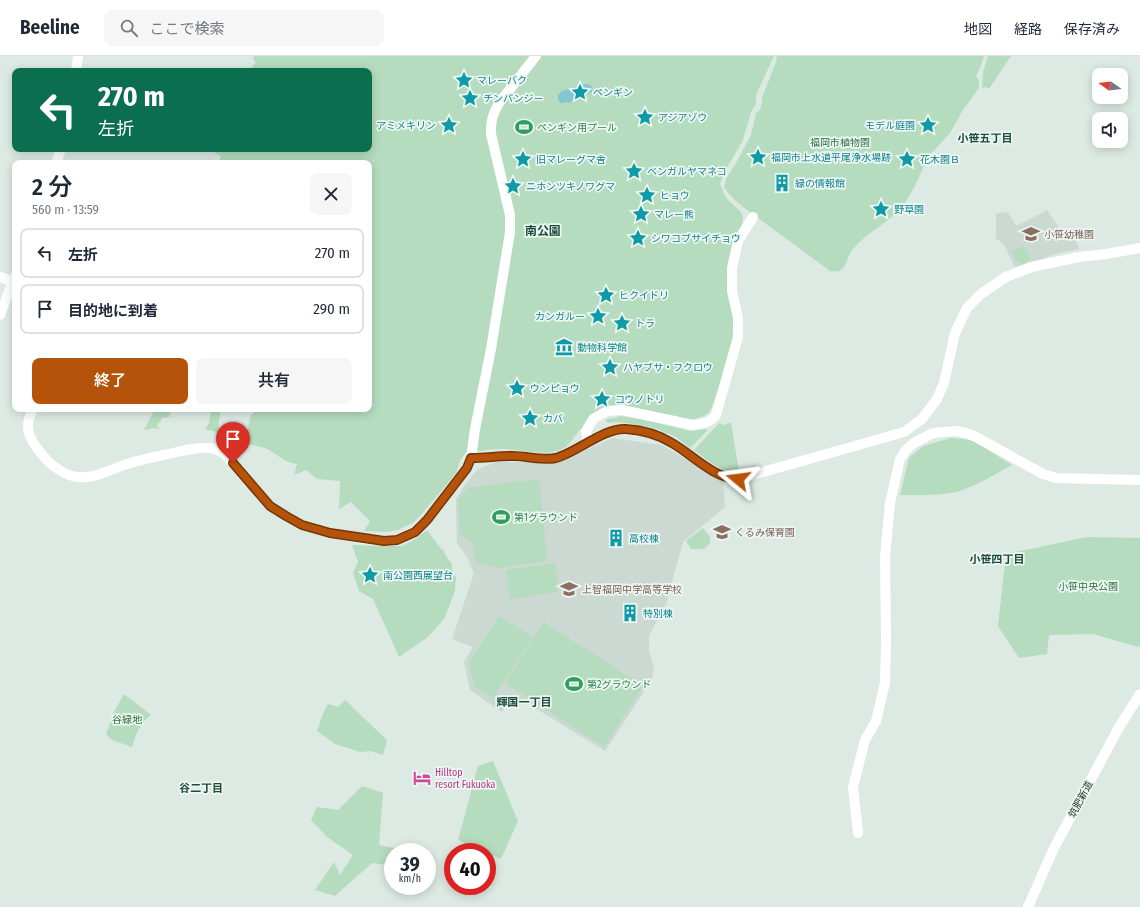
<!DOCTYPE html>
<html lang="ja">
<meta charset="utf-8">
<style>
:root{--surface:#fff;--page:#f6f6f7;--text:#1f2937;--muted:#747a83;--line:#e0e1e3;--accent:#b45309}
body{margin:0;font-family:"Fira Sans Condensed","Noto Sans JP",sans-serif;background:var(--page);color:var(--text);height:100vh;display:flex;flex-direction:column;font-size:15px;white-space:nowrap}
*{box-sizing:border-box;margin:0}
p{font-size:13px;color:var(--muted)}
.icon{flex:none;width:22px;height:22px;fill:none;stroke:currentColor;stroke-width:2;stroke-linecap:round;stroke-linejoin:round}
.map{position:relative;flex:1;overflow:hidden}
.drawer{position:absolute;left:12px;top:104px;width:360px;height:252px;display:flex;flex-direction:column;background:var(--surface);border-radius:8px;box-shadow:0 2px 10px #0003}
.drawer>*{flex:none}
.hud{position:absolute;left:12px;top:12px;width:360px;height:84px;border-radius:8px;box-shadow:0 2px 10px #0003;background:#0b6e4f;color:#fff;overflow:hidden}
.needle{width:26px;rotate:284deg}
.buttons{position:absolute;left:1092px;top:12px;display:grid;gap:8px}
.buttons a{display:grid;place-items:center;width:36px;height:36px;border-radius:8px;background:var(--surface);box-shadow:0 2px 10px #0003;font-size:20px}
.speed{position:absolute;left:384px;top:787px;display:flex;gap:8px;font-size:20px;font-weight:700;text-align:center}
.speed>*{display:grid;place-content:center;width:52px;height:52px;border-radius:50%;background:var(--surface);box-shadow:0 2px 10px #0003;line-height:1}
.speed small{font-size:10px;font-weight:400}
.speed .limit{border:6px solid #d22;background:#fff;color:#111}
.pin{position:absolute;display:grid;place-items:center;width:34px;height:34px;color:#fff;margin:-41px -17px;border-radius:50% 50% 50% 0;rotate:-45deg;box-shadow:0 0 4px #0007}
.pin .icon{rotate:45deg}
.me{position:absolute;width:44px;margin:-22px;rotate:286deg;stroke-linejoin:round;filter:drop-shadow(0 0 3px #0008)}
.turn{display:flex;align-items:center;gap:14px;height:84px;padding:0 20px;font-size:18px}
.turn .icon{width:52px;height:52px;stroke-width:2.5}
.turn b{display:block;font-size:28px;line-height:34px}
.round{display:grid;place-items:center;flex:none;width:42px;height:42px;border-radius:8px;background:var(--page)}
.head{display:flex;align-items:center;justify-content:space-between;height:68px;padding:0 20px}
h1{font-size:24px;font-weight:600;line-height:30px}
.cta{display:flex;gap:8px;margin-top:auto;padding:8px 20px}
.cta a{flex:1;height:46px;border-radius:8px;background:var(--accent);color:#fff;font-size:16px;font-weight:600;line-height:46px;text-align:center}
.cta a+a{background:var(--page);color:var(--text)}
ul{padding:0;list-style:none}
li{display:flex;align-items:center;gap:12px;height:50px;margin:0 8px 6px;padding:0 12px;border:2px solid var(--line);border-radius:8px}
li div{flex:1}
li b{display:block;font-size:15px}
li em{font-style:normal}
header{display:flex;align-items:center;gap:24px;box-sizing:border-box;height:56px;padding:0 20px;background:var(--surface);border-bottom:1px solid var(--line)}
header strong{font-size:19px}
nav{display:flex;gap:22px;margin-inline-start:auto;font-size:14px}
.search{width:280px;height:36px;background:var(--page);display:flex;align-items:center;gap:10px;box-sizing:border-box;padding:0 14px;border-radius:8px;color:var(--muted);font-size:15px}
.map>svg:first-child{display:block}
.built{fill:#ccd9d2}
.green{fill:#b5dcbe}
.water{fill:#83c8d1}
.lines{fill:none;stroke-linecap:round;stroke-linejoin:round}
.tertiary{stroke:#fff;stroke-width:10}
.route-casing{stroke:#753606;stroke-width:10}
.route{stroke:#b45309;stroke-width:7}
.labels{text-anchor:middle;stroke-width:3.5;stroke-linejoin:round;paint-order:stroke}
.culture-label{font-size:10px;fill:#0d838f;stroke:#eef6f2;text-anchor:start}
.leisure-label{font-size:10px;fill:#27864d;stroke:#eef6f2;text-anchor:start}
.park-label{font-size:10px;fill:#297041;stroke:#eef6f2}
.education-label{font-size:10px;fill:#785e54;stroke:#eef6f2;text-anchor:start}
.hotel-label{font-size:10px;fill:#b23c85;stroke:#eef6f2;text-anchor:start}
.street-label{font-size:10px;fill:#1f3931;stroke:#eef6f2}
.neighbourhood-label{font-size:11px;font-weight:bold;fill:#1b4b3d;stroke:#eef6f2}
.quarter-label{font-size:12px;font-weight:bold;fill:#1b4b3d;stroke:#eef6f2}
</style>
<header>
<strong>Beeline</strong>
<div class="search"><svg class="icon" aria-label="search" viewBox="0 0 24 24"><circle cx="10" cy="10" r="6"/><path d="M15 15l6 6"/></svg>ここで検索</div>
<nav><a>地図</a><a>経路</a><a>保存済み</a></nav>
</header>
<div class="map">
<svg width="1140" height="851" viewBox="0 0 1140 851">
<rect width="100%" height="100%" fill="#ddeae4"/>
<g class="built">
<polygon points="1047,154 1061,174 1071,183 1076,184 1079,193 1055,198 1032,207 1015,211 1003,187 996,183 996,157 1008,156 1016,170"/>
<polygon points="613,382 661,389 723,424 725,451 683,486 666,548 649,580 649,596 654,611 652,623 605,695 522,644 510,645 502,656 470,634 464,606 473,591 452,583 474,517 468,503 457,487 456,443 464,430 478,413 496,406 556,407"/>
</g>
<g class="green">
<path d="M254 0H774L756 39V48L751 56 745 77 742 86 724 117 720 128 725 140 728 144 741 156 743 161 742 168 735 183 733 260C733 264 734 268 734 272 733 285 716 347 709 356 704 361 696 363 689 364L620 351 582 374 580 373C575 380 570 389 562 393 546 401 521 394 504 393 491 393 478 395 465 397L460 405 456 417 420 460 414 466 398 474 387 476 364 475 370 465 351 446 339 453 340 425 317 423 306 414 294 419 297 408C285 407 277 398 267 393 259 389 251 390 243 387 230 382 219 376 205 373L209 367 211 353H221L218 372 233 380 246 382 251 358H253L254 353H369V107H218L221 100 208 93H369V15H251L253 9 256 7 253 3Z"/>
<path d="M776 0H984L980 12 976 20 979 25V32L963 54 950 77 933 96 929 98C922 114 915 133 904 148 891 166 868 175 853 193 845 202 848 219 830 215 806 197 782 180 758 162 746 153 732 144 724 131L727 121 736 107 751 79 756 57 760 54 762 47V42L777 3Z"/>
<polygon points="988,0 1011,0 989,33 986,31 982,32 983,16"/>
<polygon points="1024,190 1031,204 1021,208 1019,205 1017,206 1012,195"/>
<polygon points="155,353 172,353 169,361 165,362 163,361 157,370 161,373 155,372 144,374"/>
<path d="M619 360 642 363 690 375 705 373 708 374 690 392 676 381 657 373 627 367 617 366 608 367 605 364C610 362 617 362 619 360Z"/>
<path d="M731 366 739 416C721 417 707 404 694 394L719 367 724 369Z"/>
<path d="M951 382 972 384 1012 409C995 418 975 431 956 436 938 440 919 439 900 439L909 402 923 390Z"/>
<polygon points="539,423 547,505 496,512 474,506 473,488 460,478 458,444 467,432"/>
<polygon points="703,472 710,481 710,487 704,493 691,493 686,485"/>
<polygon points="427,474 441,493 443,493 446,500 452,508 452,514 456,521 455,535 444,563 428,581 399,601 373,543 359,535 353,517 358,506 352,489 384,490 403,490 417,482"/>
<polygon points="1087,481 1140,482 1140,589 1138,591 1093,578 1049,579 1047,598 1019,602 998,570 1006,498"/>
<polygon points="555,507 558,536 510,543 506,514"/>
<polygon points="499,560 533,581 493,642 475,632 469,608"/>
<polygon points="544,566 643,630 604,691 505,627"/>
<path d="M124 638 151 659C140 667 136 678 132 691L112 684 106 678 114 656Z"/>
<polygon points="345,644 387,684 383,699 371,695 360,696 335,688 317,675 322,660 328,648 338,651"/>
<polygon points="493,705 518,765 501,803 458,784 478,710"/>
<polygon points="362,730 383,737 379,789 412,796 393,796 393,810 372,807 335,840 315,834 334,806 340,819 353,799 327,781 311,764 317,751 338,754"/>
</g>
<polygon class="water" points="585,28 591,29 592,33 592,36 576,42 570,47 564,46 562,48 558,44 558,39 562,35"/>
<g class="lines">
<g class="tertiary">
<polyline points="76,15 78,0"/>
<polyline points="56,107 61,93"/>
<polyline points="0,221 15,226"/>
<polyline points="0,259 15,220"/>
<path d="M33 353C25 368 27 379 37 392 48 408 67 424 87 421 100 420 112 413 124 409 141 403 160 400 177 396 186 394 196 392 204 392 212 391 218 394 225 398L270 450 286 460 302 469 330 477 365 483 384 485 397 484 415 475 427 464 467 412 471 402 475 373 491 293 510 176V159L491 78C490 66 493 57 499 47L536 0"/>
<path d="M588 387 586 375 593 363 607 355 622 354 693 369C703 368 709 367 716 359L738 281V262L732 235V212L738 185 753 161"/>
<path d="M471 402C485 402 499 400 513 400 527 400 542 405 556 402 578 396 604 372 626 373 641 374 659 379 672 387 693 399 713 422 738 423L904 376 922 363 937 343 944 327 955 277 967 252 981 238 1006 221 1031 211 1079 201 1106 198 1140 192"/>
<polyline points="858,777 853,731 865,684 876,665 885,627 886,584 885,501 890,447 900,403 906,394 914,387 933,377 956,375 966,377 976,381 1043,418 1056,422 1140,424"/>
<polyline points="1028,851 1054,792 1102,703 1118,673 1140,638"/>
</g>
</g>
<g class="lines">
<g class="route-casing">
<path id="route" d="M233 407 270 450 286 460 302 469 330 477 384 485 397 484 415 476 427 464 467 412 471 402C485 402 499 400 513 400 527 400 542 405 556 402 578 396 603 372 626 373 641 374 659 379 672 387 693 399 713 422 738 423"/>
</g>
<use href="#route" class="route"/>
</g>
<defs>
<g id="sight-bare" transform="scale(1.38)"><path d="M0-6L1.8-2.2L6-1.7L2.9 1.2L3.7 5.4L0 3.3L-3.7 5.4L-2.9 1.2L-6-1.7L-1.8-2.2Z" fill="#0f9aa8" stroke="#eef6f2" stroke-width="2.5" paint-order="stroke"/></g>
<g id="stadium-bare" transform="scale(1.38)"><path d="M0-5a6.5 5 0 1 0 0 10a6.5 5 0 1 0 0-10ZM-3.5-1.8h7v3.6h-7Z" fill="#2e9e5b" stroke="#eef6f2" stroke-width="2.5" paint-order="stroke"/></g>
<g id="building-bare" transform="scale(1.38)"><path d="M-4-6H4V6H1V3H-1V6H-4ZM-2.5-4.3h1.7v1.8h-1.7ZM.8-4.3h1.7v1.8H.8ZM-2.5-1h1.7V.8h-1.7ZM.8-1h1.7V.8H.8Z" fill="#0f9aa8" stroke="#eef6f2" stroke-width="2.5" paint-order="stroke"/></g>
<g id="school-bare" transform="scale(1.38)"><path d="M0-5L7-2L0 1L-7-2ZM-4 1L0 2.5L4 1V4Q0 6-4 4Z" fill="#8d6e63" stroke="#eef6f2" stroke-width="2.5" paint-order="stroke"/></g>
<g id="museum-bare" transform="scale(1.38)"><path d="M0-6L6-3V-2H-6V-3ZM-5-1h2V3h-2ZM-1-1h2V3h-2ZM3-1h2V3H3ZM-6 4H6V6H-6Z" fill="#0f9aa8" stroke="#eef6f2" stroke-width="2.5" paint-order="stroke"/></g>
<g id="hotel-bare" transform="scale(1.38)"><path d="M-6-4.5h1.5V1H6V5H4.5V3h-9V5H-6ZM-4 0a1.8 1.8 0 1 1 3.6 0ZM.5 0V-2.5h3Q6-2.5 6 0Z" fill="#d1479c" stroke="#eef6f2" stroke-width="2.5" paint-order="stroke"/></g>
</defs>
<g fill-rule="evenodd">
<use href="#sight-bare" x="464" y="24"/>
<use href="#sight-bare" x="580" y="36"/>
<use href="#sight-bare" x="470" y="42"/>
<use href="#sight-bare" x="645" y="61"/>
<use href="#sight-bare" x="449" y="69"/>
<use href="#sight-bare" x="928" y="69"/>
<use href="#stadium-bare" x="524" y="71"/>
<use href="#sight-bare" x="758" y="101"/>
<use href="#sight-bare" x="523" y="103"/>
<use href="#sight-bare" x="907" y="103"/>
<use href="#sight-bare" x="634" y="115"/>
<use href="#building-bare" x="782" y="127"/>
<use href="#sight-bare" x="513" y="130"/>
<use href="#sight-bare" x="647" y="139"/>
<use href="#sight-bare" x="881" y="153"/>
<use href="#sight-bare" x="641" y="158"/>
<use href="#school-bare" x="1031" y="178"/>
<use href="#sight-bare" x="638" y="182"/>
<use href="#sight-bare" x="606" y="239"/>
<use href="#sight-bare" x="598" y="260"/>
<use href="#sight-bare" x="622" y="267"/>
<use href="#museum-bare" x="564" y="291"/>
<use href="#sight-bare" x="610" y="311"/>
<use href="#sight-bare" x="517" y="332"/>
<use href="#sight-bare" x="602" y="343"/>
<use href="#sight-bare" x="530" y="362"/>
<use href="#stadium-bare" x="501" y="461"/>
<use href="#school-bare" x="722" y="476"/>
<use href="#building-bare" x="616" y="482"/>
<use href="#sight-bare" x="370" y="519"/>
<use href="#school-bare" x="569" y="533"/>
<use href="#building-bare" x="630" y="557"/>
<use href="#stadium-bare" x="574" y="628"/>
<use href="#hotel-bare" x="422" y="722"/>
</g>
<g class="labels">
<g class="culture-label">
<text x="477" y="28">マレーバク</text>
<text x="593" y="40">ペンギン</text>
<text x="483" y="46">チンパンジー</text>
<text x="658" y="65">アジアゾウ</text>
<text x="436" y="73" text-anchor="end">アミメキリン</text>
<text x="915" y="73" text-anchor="end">モデル庭園</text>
<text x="771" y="105">福岡市上水道平尾浄水場跡</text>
<text x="536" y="107">旧マレーグマ舎</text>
<text x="920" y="107">花木園Ｂ</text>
<text x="647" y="119">ベンガルヤマネコ</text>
<text x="795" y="131">緑の情報館</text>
<text x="526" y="134">ニホンツキノワグマ</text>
<text x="660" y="143">ヒョウ</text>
<text x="894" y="157">野草園</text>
<text x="654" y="162">マレー熊</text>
<text x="651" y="186">シワコブサイチョウ</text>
<text x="619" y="243">ヒクイドリ</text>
<text x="585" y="264" text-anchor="end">カンガルー</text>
<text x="635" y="271">トラ</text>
<text x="577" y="295">動物科学館</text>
<text x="623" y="315">ハヤブサ・フクロウ</text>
<text x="530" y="336">ウンピョウ</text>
<text x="615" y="347">コウノトリ</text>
<text x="543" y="366">カバ</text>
<text x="629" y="486">高校棟</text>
<text x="383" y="523">南公園西展望台</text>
<text x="643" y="561">特別棟</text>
</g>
<g class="leisure-label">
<text x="537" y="75">ペンギン用プール</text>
<text x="514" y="465">第1グラウンド</text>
<text x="587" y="632">第2グラウンド</text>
</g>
<g class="park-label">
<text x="840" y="90">福岡市植物園</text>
<text x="1088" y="534">小笹中央公園</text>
<text x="127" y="667">谷緑地</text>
</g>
<g class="education-label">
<text x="1044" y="182">小笹幼稚園</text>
<text x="735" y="480">くるみ保育園</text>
<text x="582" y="537">上智福岡中学高等学校</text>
</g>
<g class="hotel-label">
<text x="435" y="720">Hilltop<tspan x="435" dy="12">resort Fukuoka</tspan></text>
</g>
<g class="street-label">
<text transform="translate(1080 743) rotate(-62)" y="4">筑肥新道</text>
</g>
<g class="neighbourhood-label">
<text x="985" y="86">小笹五丁目</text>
<text x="997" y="507">小笹四丁目</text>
<text x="524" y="650">輝国一丁目</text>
<text x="201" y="736">谷二丁目</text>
</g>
<g class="quarter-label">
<text x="543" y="179">南公園</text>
</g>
</g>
</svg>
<div class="buttons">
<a><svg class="needle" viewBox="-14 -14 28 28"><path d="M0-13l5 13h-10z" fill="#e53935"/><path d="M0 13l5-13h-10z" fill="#747a83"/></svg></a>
<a><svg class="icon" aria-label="sound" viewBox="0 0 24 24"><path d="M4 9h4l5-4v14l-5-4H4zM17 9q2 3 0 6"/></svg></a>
</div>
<div class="speed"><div>39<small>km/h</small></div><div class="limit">40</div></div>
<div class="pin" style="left:233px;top:407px;background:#d93025"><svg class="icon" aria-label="arrive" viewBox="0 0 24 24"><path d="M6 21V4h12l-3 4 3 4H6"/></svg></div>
<svg class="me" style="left:738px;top:423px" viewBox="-20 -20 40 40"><path d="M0-17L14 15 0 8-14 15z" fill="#b45309" stroke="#fff" stroke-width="4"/></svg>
<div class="hud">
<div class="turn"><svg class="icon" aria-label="left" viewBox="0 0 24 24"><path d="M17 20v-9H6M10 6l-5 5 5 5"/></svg><div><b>270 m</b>左折</div></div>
</div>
<section class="drawer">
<div class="head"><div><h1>2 分</h1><p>560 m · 13:59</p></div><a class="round"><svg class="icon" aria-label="close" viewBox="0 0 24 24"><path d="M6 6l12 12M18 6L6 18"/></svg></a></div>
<ul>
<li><svg class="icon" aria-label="left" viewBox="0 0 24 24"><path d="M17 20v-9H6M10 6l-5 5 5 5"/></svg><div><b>左折</b></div><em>270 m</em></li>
<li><svg class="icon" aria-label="arrive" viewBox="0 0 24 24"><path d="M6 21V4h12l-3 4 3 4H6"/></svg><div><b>目的地に到着</b></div><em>290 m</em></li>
</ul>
<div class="cta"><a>終了</a><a>共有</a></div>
</section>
</div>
